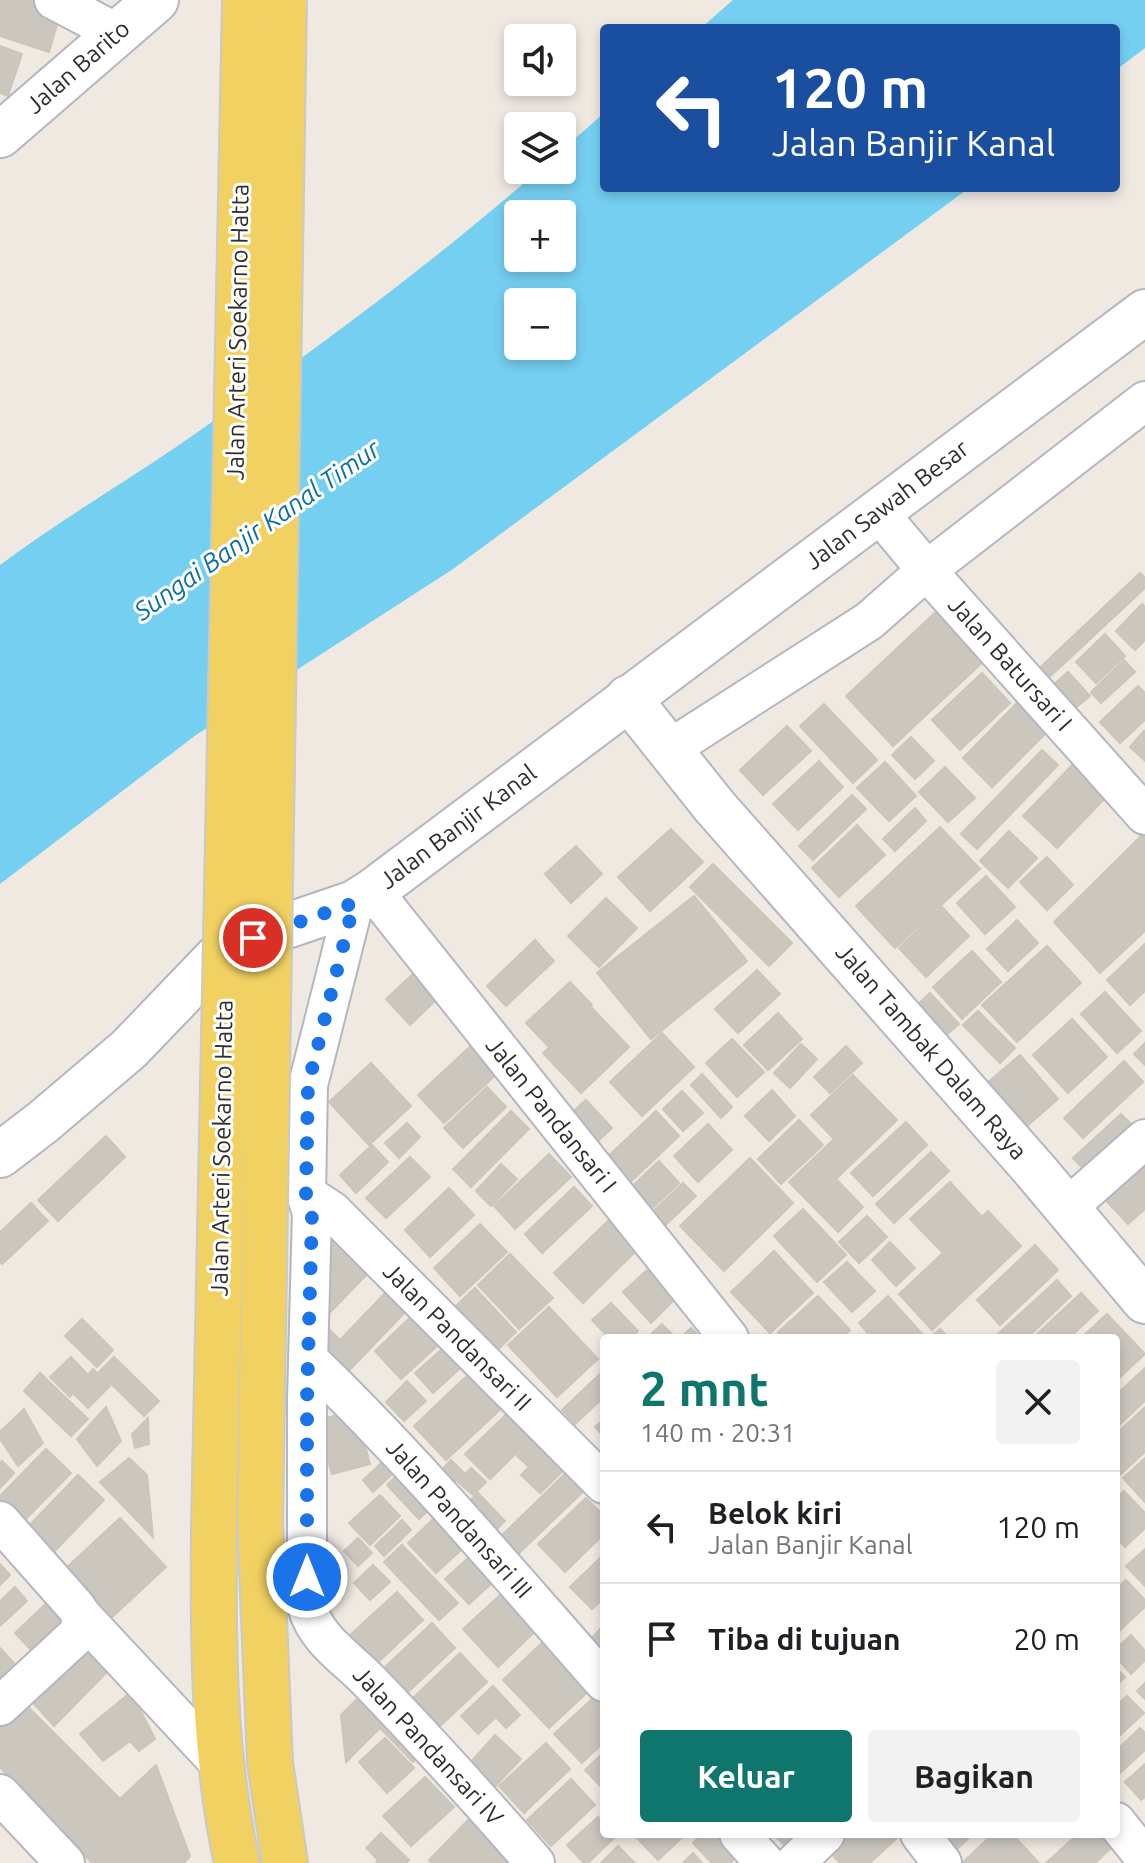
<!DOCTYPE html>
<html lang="id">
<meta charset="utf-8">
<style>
:root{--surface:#fff;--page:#f2f2f2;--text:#202124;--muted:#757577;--line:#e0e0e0;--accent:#0f766e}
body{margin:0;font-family:Ubuntu,sans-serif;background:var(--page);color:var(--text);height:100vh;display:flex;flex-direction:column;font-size:30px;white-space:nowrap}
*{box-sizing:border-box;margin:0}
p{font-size:26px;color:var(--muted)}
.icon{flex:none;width:44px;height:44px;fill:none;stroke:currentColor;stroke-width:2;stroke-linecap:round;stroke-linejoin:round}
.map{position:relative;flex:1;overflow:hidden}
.side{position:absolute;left:600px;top:1334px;width:520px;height:504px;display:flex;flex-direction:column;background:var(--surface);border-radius:8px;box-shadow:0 4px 12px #0003}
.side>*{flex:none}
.hud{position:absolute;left:600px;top:24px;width:520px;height:168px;border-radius:8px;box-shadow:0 4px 12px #0003;background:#1a4fa0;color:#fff;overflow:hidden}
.tools{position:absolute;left:504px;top:24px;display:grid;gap:16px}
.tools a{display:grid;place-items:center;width:72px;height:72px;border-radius:8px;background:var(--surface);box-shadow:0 4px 12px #0003;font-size:40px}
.pin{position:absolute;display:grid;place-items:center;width:68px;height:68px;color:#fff;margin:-34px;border:4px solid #fff;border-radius:50%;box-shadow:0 2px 8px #0007}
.me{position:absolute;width:88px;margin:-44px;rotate:0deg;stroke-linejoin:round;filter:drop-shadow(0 0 6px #0008)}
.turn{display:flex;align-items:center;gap:28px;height:168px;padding:0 40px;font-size:36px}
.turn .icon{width:104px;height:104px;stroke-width:2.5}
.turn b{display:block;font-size:56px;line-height:68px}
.round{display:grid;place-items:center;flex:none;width:84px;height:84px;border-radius:8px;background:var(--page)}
.head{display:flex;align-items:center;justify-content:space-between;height:136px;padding:0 40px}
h1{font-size:48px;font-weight:700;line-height:60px;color:var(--accent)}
.cta{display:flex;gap:16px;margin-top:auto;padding:16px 40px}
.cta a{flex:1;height:92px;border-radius:8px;background:var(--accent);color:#fff;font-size:32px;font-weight:700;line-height:92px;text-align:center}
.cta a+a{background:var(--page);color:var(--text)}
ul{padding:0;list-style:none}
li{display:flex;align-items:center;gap:24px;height:112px;padding:0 40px;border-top:2px solid var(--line)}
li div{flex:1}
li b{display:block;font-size:30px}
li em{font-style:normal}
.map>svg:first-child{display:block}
.water{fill:#75cff0;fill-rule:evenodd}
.building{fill:#cbc7bf;stroke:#cbc5ba;stroke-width:2}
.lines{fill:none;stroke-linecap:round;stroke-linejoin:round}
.street-casing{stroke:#b4b7c1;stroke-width:42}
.secondary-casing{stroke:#b4b7c1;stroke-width:48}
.primary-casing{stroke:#c9c9c9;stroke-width:48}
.street{stroke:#fff;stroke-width:38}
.secondary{stroke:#fff;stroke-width:44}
.primary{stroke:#f2d163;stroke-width:44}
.primary-bridge-casing{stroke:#c9c9c9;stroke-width:48;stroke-linecap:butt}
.primary-bridge{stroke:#f2d163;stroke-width:44}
.route{stroke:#1a73e8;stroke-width:14;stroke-dasharray:0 25.2}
.labels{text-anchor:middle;stroke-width:6;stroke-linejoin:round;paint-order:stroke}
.street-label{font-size:24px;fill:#2e2e2e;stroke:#fff}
.water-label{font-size:26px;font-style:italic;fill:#0d6fa3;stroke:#fff}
</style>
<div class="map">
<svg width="1145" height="1863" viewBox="0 0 1145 1863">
<rect width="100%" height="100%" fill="#efe9e1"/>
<g class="water">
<polygon points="733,0 1145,0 1145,48 1116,70 1116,28 701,28"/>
<path d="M604 113V188H969L453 569 196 735 0 884V565C59 521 122 484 182 443 305 357 426 269 539 170H562V150ZM518 214H562V258H518ZM518 302H562V346H518Z"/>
</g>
<g class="building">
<polygon points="0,0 36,0 62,8 49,52 0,36"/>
<polygon points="0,46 22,54 8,96 0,93"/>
<polygon points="1140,573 1145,578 1145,588 1041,685 1032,675"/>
<polygon points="1142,604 1145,607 1145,640 1135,650 1116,631"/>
<polygon points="938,610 985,660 893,746 846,696"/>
<polygon points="1105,634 1125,656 1096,683 1076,662"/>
<polygon points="1124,660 1135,672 1101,703 1091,692"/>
<polygon points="1068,672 1090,696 1073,710 1052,686"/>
<polygon points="982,673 1010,703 960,750 932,720"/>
<polygon points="1138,686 1145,693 1145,720 1120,743 1100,722"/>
<polygon points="1019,701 1049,730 992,787 963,758"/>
<polygon points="824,704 877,760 853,783 800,726"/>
<polygon points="787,726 811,751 763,795 740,770"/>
<polygon points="1144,731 1145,732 1145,761 1130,747"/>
<polygon points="911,737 934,761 915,779 892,755"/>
<polygon points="1042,750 1058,765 977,849 961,834"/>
<polygon points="1078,759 1112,791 1057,848 1023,816"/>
<polygon points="819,761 843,787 798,830 773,804"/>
<polygon points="885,762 916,796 889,821 857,788"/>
<polygon points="945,767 975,798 948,822 919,792"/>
<polygon points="852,795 866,809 813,860 799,846"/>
<polygon points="915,808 926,821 895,851 883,839"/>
<polygon points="857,825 885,855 839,897 812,868"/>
<polygon points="940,827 980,869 895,948 856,906"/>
<polygon points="671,829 703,862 650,911 618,877"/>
<polygon points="1009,831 1037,858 1008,888 980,861"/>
<polygon points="1144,833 1145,931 1100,973 1054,922"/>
<polygon points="576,846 602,874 571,903 545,874"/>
<polygon points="1047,857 1073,885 1047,910 1020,882"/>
<polygon points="713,864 792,943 769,966 690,887"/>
<polygon points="986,876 1015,907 985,934 957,903"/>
<polygon points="694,896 747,961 651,1039 597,973"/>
<polygon points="606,898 637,928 599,967 568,936"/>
<polygon points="942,907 969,936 926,977 899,948"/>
<polygon points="1017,920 1038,943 1008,971 987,949"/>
<polygon points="535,940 554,961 506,1006 487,986"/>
<polygon points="1145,944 1145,991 1130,1005 1107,980"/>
<polygon points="1047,946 1081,983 1017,1042 982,1005"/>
<polygon points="972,951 1001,982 962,1019 933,987"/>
<polygon points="757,970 780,994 738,1033 715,1009"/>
<polygon points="413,974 437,999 410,1025 386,999"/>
<polygon points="570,982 592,1005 548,1046 526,1023"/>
<polygon points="1105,992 1141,1031 1117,1053 1081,1014"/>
<polygon points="930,993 959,1024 945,1036 917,1005"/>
<polygon points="592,1008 629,1047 581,1093 543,1053"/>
<polygon points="978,1011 1015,1048 1000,1063 963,1025"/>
<polygon points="778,1013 802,1039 768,1070 744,1045"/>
<polygon points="1072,1019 1107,1057 1068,1093 1033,1055"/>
<polygon points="662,1033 694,1067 642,1116 610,1082"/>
<polygon points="732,1039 764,1072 737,1097 706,1063"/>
<polygon points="474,1043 500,1071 444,1123 418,1095"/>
<polygon points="1145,1043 1145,1065 1134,1054"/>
<polygon points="801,1044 817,1059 790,1088 774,1073"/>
<polygon points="846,1046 862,1063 830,1093 814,1077"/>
<polygon points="1020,1055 1058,1099 1026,1127 988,1082"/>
<polygon points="1124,1061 1143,1082 1083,1138 1064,1118"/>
<polygon points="371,1063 411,1106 369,1145 329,1102"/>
<polygon points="702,1074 732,1107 721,1118 691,1085"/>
<polygon points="853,1075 897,1120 836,1179 863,1207 838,1232 789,1182 834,1139 811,1115"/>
<polygon points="487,1087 506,1107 463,1148 444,1128"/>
<polygon points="772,1090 795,1116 769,1141 745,1116"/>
<polygon points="682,1091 703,1113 683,1131 663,1109"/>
<polygon points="586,1100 612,1128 593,1146 567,1117"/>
<polygon points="511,1111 529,1129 471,1187 453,1169"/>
<polygon points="656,1111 679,1136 622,1190 599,1165"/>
<polygon points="1121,1114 1141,1134 1093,1179 1073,1158"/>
<polygon points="799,1120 823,1145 781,1184 758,1159"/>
<polygon points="906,1122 927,1145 873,1196 851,1173"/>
<polygon points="407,1123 420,1137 399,1158 385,1143"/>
<polygon points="708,1124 732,1150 698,1182 674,1156"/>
<polygon points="106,1136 125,1157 58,1221 38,1200"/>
<polygon points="372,1145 388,1162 356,1193 340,1175"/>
<polygon points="1145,1149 1145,1209 1128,1224 1099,1193"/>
<polygon points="931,1152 949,1171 894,1223 876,1204"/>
<polygon points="549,1154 571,1177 515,1229 494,1206"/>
<polygon points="410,1157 430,1177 386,1218 366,1198"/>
<polygon points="750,1158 793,1203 724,1271 680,1226"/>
<polygon points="659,1161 679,1183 644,1216 624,1194"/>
<polygon points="501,1164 517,1179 491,1206 476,1191"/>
<polygon points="950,1182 982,1217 988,1211 1021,1246 932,1330 899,1294 943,1253 910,1219"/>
<polygon points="683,1183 696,1196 656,1234 643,1221"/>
<polygon points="574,1187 592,1206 542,1253 525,1234"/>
<polygon points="449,1188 474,1215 430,1257 405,1230"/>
<polygon points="31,1203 48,1221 2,1264 0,1262 0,1232"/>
<polygon points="803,1209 846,1255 817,1282 774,1236"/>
<polygon points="867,1216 887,1237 859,1263 839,1242"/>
<polygon points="324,1220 372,1269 322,1321"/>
<polygon points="608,1221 636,1251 583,1303 554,1273"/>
<polygon points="480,1224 507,1252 460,1296 434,1268"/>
<polygon points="890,1242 915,1268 896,1286 872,1260"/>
<polygon points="1035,1245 1058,1270 1000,1325 977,1300"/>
<polygon points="774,1251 813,1293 770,1333 731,1292"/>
<polygon points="510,1254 553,1298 519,1329 478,1285"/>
<polygon points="847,1262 875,1291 852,1312 824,1282"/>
<polygon points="647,1270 674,1300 651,1323 623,1292"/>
<polygon points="1057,1280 1071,1296 1027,1338 1001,1338 998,1334"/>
<polygon points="475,1288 516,1332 487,1360 445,1316"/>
<polygon points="388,1290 408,1309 342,1378 323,1358 329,1329 340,1340"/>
<polygon points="1081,1293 1098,1311 1069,1338 1033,1338"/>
<polygon points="818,1296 850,1330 842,1338 783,1338 778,1332"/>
<polygon points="888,1296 923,1335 920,1338 872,1338 859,1323"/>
<polygon points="611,1303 638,1331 631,1338 609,1338 592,1320"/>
<polygon points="549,1307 598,1359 557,1397 508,1345"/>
<polygon points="419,1309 446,1338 401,1379 375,1351"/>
<polygon points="1107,1314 1145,1354 1116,1381 1116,1338 1081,1338"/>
<polygon points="82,1319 113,1350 97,1367 65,1336"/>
<polygon points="662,1324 675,1337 647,1338"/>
<polygon points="691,1328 701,1338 680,1338"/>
<polygon points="940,1329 949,1338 930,1338"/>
<polygon points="450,1342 468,1361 433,1393 415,1373"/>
<polygon points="71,1357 88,1375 93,1369 110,1386 88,1408 73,1393 70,1397 50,1377"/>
<polygon points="114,1357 159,1401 144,1416 99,1372"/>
<polygon points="1144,1369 1145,1401 1116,1428 1116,1395"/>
<polygon points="604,1370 604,1397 575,1424 562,1410"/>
<polygon points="472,1371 504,1406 446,1460 414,1426"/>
<polygon points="40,1373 88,1419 71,1436 24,1391"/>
<polygon points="407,1381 426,1401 404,1421 386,1402"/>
<polygon points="516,1405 541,1429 490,1479 465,1454"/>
<polygon points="106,1407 121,1441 97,1466 77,1439"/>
<polygon points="1145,1407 1145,1452 1121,1474 1116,1469 1116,1434"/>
<polygon points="24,1409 43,1443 18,1466 0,1439 0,1432"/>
<polygon points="355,1410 370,1464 332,1474 316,1421"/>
<polygon points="148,1418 149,1444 135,1448 132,1434"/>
<polygon points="604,1419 604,1437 595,1427"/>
<polygon points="542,1430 572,1462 540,1493 521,1475 529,1467 517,1456"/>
<polygon points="46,1449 71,1473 22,1523 0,1501 0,1496"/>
<polygon points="389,1456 400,1467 373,1492 363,1480"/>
<polygon points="129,1458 147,1475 153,1537 100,1482"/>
<polygon points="1145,1458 1145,1502 1123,1478"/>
<polygon points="451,1460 464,1473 446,1491 433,1479"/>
<polygon points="2,1461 14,1473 0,1488 0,1463"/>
<polygon points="572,1467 589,1486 515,1557 498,1539"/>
<polygon points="404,1468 436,1503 419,1519 387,1485"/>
<polygon points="471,1468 486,1482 473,1495 458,1482"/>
<polygon points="78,1475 104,1500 46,1560 20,1535"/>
<polygon points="1124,1491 1145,1513 1145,1528 1125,1547 1116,1537 1116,1498"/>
<polygon points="478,1493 505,1521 487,1539 459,1511"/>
<polygon points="380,1495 400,1516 370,1545 349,1523"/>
<polygon points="586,1498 604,1516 604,1534 565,1572 538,1544"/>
<polygon points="443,1510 471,1541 436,1573 408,1543"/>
<polygon points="120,1518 166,1567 110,1619 64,1570"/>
<polygon points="402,1520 411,1530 384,1556 375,1546"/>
<polygon points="358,1538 372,1553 358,1566 344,1551"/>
<polygon points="402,1545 458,1603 439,1620 384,1562"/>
<polygon points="478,1549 502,1574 469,1604 445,1579"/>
<polygon points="1145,1549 1145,1586 1126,1566"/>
<polygon points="604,1554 604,1598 592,1609 570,1587"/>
<polygon points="0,1564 10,1575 0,1585"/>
<polygon points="373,1565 390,1582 370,1600 354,1583"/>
<polygon points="1126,1580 1145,1600 1145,1607 1116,1634 1116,1589"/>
<polygon points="512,1584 546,1621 498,1667 463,1629"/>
<polygon points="15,1587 27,1601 0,1626 0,1601"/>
<polygon points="397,1592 423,1620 375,1665 349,1636"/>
<polygon points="55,1595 75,1616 35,1654 15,1633"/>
<polygon points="432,1623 455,1648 408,1692 385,1667"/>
<polygon points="604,1625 604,1661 586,1644"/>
<polygon points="1131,1635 1145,1651 1145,1660 1131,1674 1116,1657 1116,1649"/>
<polygon points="547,1638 593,1687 549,1728 503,1680"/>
<polygon points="88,1639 109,1670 54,1726 28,1697"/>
<polygon points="0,1648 24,1674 0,1696"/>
<polygon points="460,1653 487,1682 439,1727 413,1698"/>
<polygon points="1116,1668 1125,1677 1116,1686"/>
<polygon points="1145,1683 1145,1699 1137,1691"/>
<polygon points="370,1686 420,1754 413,1762 380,1728 346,1762 341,1715"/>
<polygon points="493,1686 520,1715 506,1728 496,1717 478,1734 461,1716"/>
<polygon points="602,1690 604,1693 604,1742 582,1763 554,1734"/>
<polygon points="131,1692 155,1739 139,1751 130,1741 103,1761 80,1734"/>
<polygon points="1127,1696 1144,1713 1116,1739 1116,1706"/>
<polygon points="18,1697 120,1799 156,1765 190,1856 184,1863 92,1863 0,1767 0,1715"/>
<polygon points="1140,1728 1145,1733 1145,1750 1120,1773 1116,1769 1116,1751"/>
<polygon points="495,1735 521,1759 487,1795 462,1772"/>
<polygon points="385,1738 414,1768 387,1793 359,1762"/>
<polygon points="546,1743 570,1769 524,1813 499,1786"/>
<polygon points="604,1752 604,1790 585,1770"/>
<polygon points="1145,1764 1145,1797 1141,1800 1125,1782"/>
<polygon points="425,1777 454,1807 411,1846 383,1816"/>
<polygon points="571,1779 595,1805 551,1846 527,1820"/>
<polygon points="598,1817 604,1823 604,1834 616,1836 588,1863 584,1863 567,1845"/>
<polygon points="470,1818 516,1863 432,1863 429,1860"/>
<polygon points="381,1833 409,1860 406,1863 376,1863 378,1860 366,1848"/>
<polygon points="633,1834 686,1834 658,1860"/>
<polygon points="702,1834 736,1834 748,1846 730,1863 712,1863 693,1843"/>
<polygon points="773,1834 801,1834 787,1848"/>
<polygon points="845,1834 901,1834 870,1863 840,1863 828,1850"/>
<polygon points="941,1834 973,1834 954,1852"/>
<polygon points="993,1834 1012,1834 1039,1863 962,1863"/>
<polygon points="1078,1834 1109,1834 1117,1842 1095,1863 1046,1863"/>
<polygon points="618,1846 634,1862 601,1863"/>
<polygon points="693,1853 702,1863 683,1863"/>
</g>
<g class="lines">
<g class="street-casing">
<g id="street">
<polyline points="54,0 117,33"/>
<polyline points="878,512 935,580 1145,815"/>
<polyline points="668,750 869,621 927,570 1145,401"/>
<polyline points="373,891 729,1338"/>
<path d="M354 903 308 1085 306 1194 312 1213 307 1399V1606C316 1640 346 1657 369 1681 426 1740 481 1801 535 1863"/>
<polyline points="306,1194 332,1211 604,1484"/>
<polyline points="1067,1208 1145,1139"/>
<path d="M309 1360C414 1461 508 1573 604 1682"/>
<polyline points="0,1521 76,1607 82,1616 222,1766"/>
<polyline points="0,1706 79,1633 82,1616"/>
<polyline points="0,1794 65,1863"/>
<polyline points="1116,1822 1145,1858"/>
<polyline points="739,1834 765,1863"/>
<polyline points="920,1834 942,1863"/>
<polyline points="795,1863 825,1834"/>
</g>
</g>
<g class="secondary-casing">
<g id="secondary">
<polyline points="0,135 156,0"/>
<polyline points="628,698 715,807 1034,1169 1145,1301"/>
<polyline points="0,1155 43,1122 129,1049 228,946 354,903 373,891 1145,312"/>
</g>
</g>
<g class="primary-casing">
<g id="primary">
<polyline points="260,1521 270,1763 285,1863"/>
<path d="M214 1530C213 1641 213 1753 237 1863"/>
</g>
</g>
<use href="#street" class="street"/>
<use href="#secondary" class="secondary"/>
<use href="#primary" class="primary"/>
<g class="primary-bridge-casing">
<g id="primary-bridge">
<polyline points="260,1521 284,0"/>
<polyline points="214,1530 245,0"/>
</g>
</g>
<use href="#primary-bridge" class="primary-bridge"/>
</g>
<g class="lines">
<polyline class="route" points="253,938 354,903 308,1085 306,1194 312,1213 307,1399 307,1577"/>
</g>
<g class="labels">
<g class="street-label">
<text transform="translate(78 67) rotate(-41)" y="8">Jalan Barito</text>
<text transform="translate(238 332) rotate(-89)" y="8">Jalan Arteri Soekarno Hatta</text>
<text transform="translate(887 505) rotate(-37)" y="8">Jalan Sawah Besar</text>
<text transform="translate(1010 664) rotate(48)" y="8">Jalan Batursari I</text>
<text transform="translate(458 827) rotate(-37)" y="8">Jalan Banjir Kanal</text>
<text transform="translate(931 1052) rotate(49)" y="8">Jalan Tambak Dalam Raya</text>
<text transform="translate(551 1115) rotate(51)" y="8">Jalan Pandansari I</text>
<text transform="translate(222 1148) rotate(-89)" y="8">Jalan Arteri Soekarno Hatta</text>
<text transform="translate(457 1337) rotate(45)" y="8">Jalan Pandansari II</text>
<text transform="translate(459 1519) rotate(48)" y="8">Jalan Pandansari III</text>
<text transform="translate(428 1746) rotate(47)" y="8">Jalan Pandansari IV</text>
</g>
<g class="water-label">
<text transform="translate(257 530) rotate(-35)" y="9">Sungai Banjir Kanal Timur</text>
</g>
</g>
</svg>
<div class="tools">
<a><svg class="icon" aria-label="sound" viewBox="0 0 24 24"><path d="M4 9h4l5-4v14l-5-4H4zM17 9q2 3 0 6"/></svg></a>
<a><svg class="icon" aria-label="layers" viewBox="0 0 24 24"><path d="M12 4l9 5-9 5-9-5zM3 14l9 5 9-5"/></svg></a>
<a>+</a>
<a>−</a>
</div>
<div class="pin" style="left:253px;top:938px;background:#d93025"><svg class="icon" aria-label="arrive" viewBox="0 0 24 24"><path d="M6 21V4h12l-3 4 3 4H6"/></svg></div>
<svg class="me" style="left:307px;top:1577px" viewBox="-20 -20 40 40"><circle r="17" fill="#1a73e8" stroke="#fff" stroke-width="3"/><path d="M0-11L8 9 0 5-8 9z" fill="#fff"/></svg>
<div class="hud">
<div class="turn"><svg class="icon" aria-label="left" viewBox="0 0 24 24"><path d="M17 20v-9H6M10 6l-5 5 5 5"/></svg><div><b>120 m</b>Jalan Banjir Kanal</div></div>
</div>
<section class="side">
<div class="head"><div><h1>2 mnt</h1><p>140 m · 20:31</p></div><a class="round"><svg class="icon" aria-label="close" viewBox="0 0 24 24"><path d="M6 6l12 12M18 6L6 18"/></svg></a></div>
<ul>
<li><svg class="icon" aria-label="left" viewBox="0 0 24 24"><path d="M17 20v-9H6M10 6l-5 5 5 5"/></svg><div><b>Belok kiri</b><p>Jalan Banjir Kanal</p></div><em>120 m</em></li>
<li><svg class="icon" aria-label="arrive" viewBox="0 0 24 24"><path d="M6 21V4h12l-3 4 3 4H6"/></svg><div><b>Tiba di tujuan</b></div><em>20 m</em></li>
</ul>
<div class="cta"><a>Keluar</a><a>Bagikan</a></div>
</section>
</div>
